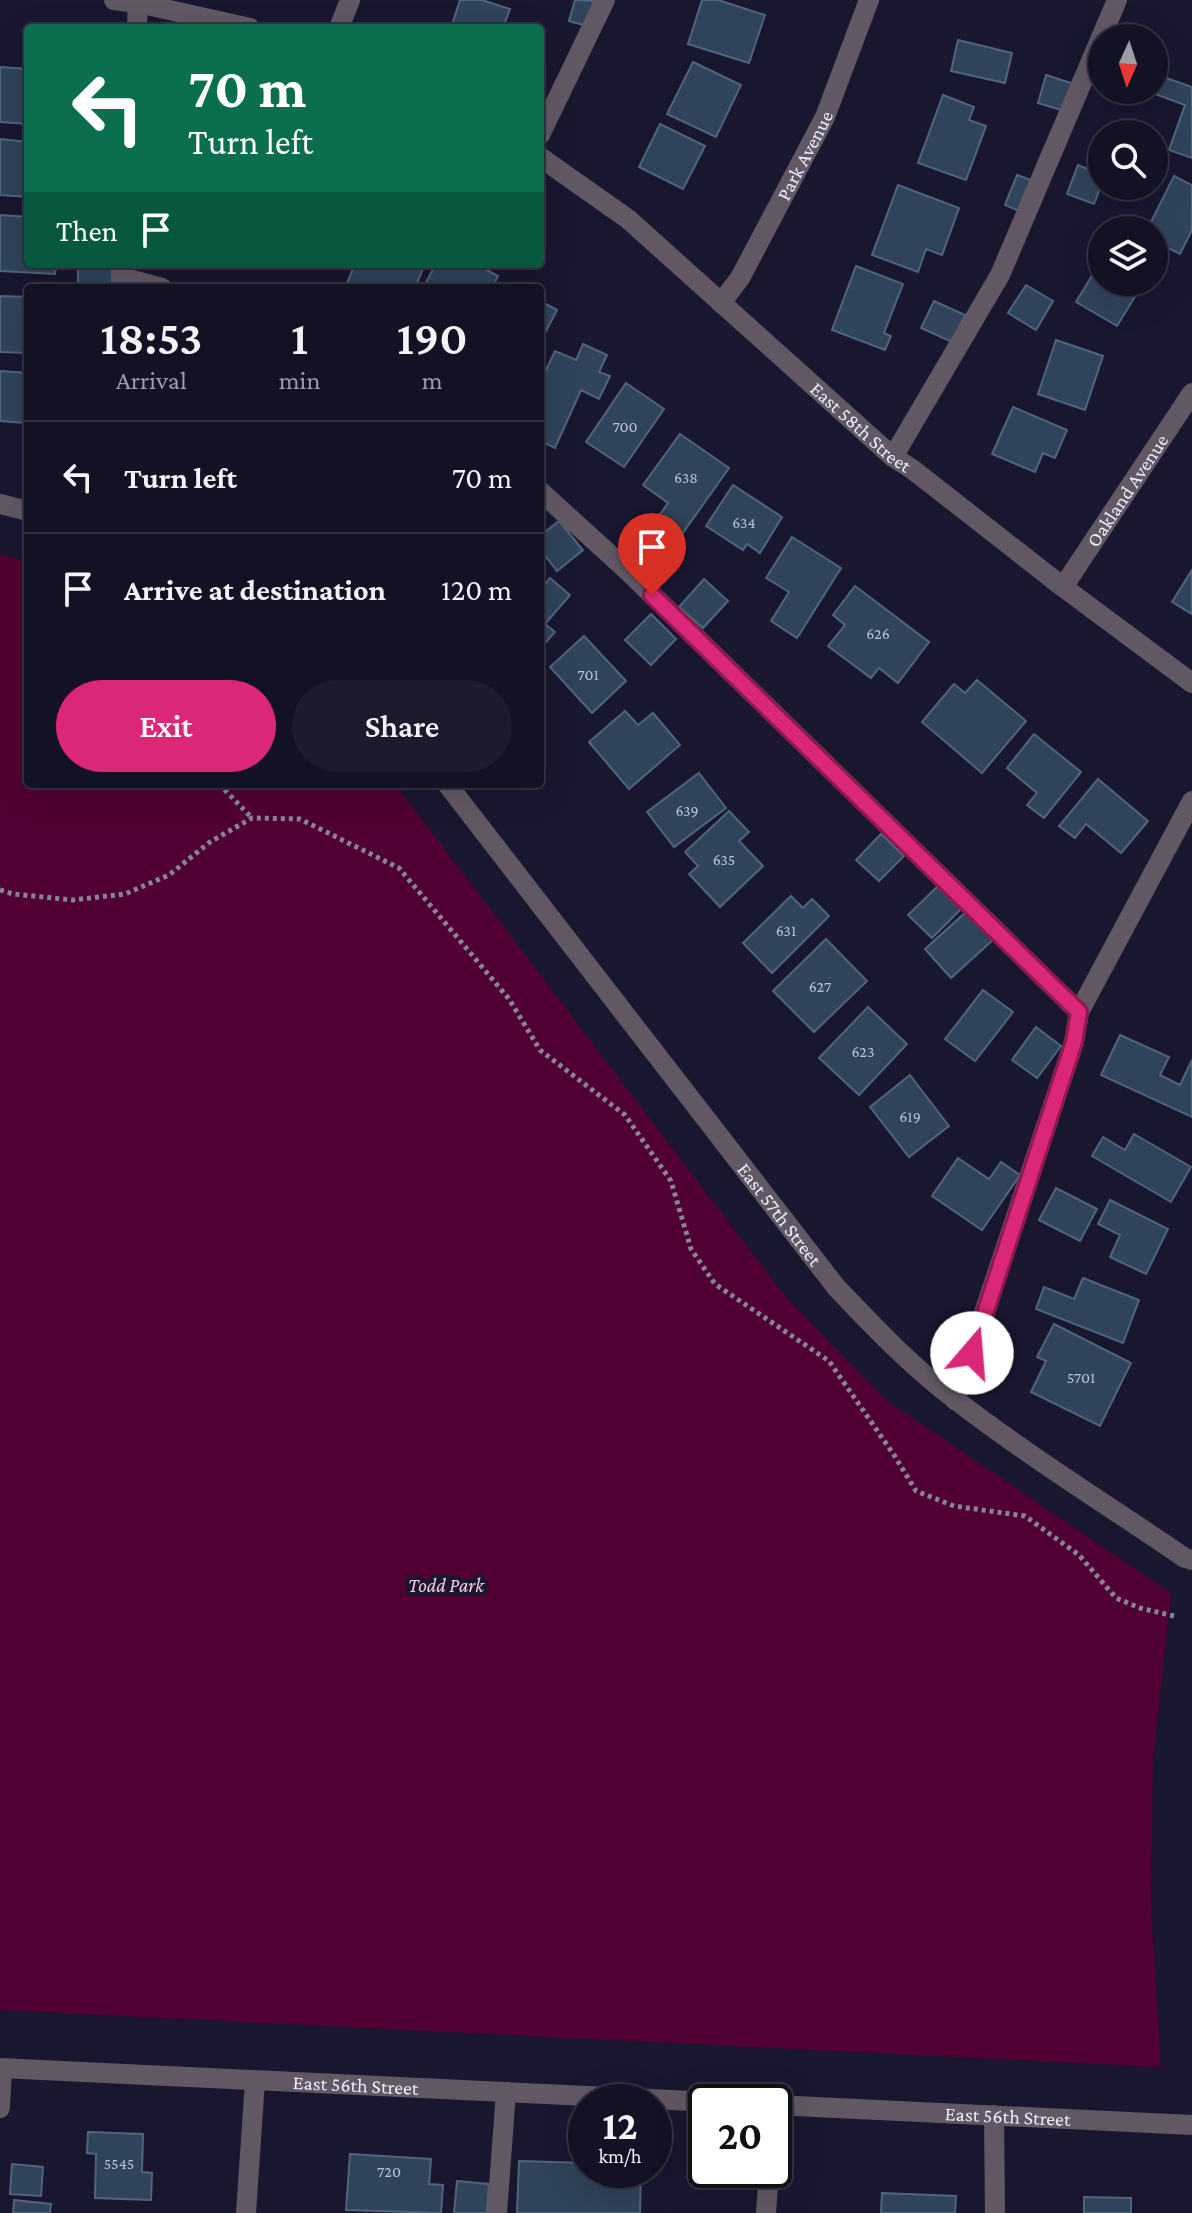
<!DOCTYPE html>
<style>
:root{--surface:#131124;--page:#1c1a2c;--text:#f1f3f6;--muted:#9d9da6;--line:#323141;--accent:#db2777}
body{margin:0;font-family:"Crimson Pro",serif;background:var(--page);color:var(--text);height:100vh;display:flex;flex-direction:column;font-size:30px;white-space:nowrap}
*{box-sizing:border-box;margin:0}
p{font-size:26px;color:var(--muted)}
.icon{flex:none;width:44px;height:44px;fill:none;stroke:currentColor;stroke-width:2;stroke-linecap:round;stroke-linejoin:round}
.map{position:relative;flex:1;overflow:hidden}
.sheet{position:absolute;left:24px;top:284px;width:520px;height:504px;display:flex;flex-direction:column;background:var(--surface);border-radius:8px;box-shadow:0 8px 32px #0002,0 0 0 2px var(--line)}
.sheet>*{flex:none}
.guide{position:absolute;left:24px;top:24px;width:520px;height:244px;border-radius:8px;box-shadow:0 8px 32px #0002,0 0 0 2px var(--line);background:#0b6e4f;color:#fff;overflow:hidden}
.needle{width:52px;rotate:183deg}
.buttons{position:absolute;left:1088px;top:24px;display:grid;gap:16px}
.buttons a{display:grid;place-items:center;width:80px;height:80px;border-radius:50%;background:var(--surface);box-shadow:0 8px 32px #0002,0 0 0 2px var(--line);font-size:40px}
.speed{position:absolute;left:568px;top:2084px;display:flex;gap:16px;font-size:40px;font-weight:700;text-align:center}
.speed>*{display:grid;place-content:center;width:104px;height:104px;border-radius:50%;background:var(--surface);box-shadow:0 8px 32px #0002,0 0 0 2px var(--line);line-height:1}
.speed small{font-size:20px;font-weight:400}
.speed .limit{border:4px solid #111;border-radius:12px;background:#fff;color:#111}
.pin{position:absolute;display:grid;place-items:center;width:68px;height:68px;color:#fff;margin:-82px -34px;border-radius:50% 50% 50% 0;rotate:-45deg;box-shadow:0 0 8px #0007}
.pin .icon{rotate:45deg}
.me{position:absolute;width:88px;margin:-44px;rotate:18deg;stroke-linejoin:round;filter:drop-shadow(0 0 6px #0008)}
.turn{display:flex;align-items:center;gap:28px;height:168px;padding:0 32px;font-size:36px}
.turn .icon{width:104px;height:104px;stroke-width:2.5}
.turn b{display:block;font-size:56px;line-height:68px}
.then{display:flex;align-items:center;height:76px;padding:0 32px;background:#0003;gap:16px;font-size:30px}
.eta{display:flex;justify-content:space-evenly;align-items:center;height:136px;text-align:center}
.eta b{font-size:48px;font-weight:600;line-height:56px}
.cta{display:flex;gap:16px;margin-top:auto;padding:16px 32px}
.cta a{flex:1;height:92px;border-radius:48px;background:var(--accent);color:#fff;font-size:32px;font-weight:600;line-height:92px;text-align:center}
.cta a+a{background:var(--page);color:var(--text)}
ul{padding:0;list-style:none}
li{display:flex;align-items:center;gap:24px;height:112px;padding:0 32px;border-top:2px solid var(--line)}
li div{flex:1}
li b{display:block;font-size:30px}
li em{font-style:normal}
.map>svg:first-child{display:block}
.green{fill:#500032}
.building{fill:#2f435a;stroke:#50657d;stroke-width:2}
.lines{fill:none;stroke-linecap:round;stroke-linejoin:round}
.path{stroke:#86859a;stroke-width:5;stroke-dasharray:4 4;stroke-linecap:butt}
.service{stroke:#615864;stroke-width:20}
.minor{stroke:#615864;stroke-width:20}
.route-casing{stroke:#8e194d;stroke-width:20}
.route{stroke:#db2777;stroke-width:14}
.labels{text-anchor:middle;stroke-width:8;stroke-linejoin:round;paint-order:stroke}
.number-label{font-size:16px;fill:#bbc0d4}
.street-label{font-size:20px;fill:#eaeafc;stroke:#191730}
.park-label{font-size:20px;font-style:italic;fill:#fac8de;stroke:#191730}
</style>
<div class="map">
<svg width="1192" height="2213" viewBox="0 0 1192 2213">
<rect width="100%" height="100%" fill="#191730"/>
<polygon class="green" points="0,554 28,562 28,784 395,784 785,1296 886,1400 1171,1593 1153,1761 1151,1906 1161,2067 0,2010"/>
<g class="building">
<polygon points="460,0 482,0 510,9 503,28 451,28"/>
<polygon points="575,0 594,1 587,26 569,21"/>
<polygon points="702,0 718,0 765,15 749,63 688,44"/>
<polygon points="958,40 1012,53 1005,83 951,71"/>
<polygon points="693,62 741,85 716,137 667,114"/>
<polygon points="0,67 28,69 28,124 0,122"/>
<polygon points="1046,75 1077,85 1068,112 1038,103"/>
<polygon points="1158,75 1192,87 1192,158 1169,150 1185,105 1152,93"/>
<polygon points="943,95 974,107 969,120 986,126 966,180 918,163"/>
<polygon points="660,124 705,146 683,189 639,167"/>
<polygon points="0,139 28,142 28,197 0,195"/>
<polygon points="1078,165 1102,175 1102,183 1094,204 1067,194"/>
<polygon points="1017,175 1037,182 1024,213 1005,205"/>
<polygon points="1174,176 1192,185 1192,230 1180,254 1154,241 1154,230 1147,230"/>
<polygon points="898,185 959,208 942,255 926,249 918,272 872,255"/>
<polygon points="0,215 28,217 28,264 56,264 55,274 0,271"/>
<polygon points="1102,259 1102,282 1144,282 1117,326 1076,302"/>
<rect x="78" y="264" width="34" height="22"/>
<polygon points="355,264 425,264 415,288 399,284 398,288 345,288"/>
<polygon points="436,264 476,264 498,276 492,288 432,288 425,284"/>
<polygon points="856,266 903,284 884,333 891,336 885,350 832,330"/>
<polygon points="1026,285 1053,301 1036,330 1008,313"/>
<polygon points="0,296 28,297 28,353 0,352"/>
<polygon points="540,301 557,310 542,339 540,338"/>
<polygon points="934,301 965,315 952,342 921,328"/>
<polygon points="1056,340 1103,356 1085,410 1038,394"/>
<polygon points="583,344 607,355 599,372 610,376 599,399 581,390 555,448 540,441 542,407 540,383 555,351 576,360"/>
<polygon points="0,371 28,373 25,423 0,421"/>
<polygon points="626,383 664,409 624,467 586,442"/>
<polygon points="1013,407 1067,430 1055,458 1043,453 1035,472 992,454"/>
<polygon points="680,434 729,468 680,537 656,520 668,503 643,485"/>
<polygon points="733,485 782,517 760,553 747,544 743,550 706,526"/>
<polygon points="559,521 583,550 557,571 540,549 540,536"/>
<polygon points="792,537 841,568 797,638 771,621 789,592 766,578"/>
<polygon points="1192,570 1192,614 1172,602"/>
<polygon points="550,578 570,595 545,624 555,632 540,649 540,590"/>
<polygon points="704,579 728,601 703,628 679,607"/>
<polygon points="855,586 929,642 898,683 879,668 871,678 828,646 845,625 833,615"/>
<polygon points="651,614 676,639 651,665 625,640"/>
<polygon points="584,636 626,681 592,713 550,667"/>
<polygon points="977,680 1026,721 982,773 922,722 954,684 965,693"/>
<polygon points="625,711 638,725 653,713 680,745 629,789 589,742"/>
<polygon points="1034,734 1081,772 1044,818 1027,805 1037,793 1007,768"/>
<polygon points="699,773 726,808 674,847 647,812"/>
<polygon points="1098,779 1148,821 1121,853 1086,824 1075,838 1059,826"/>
<polygon points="729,811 749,832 739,841 763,866 720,907 689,874 698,866 685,852"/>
<polygon points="881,834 904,856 879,881 856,860"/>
<polygon points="938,886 961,909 932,938 908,915"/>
<polygon points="791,896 803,908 812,899 829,916 772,973 743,943"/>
<polygon points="968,910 994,939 951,978 925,949"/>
<polygon points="826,939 867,981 814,1032 773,991"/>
<polygon points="983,990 1013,1012 975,1061 945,1039"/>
<polygon points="868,1007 907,1044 859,1095 819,1058"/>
<polygon points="1036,1027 1061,1046 1037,1078 1012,1060"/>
<polygon points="1120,1035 1169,1057 1160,1075 1180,1085 1192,1060 1192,1117 1101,1075"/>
<polygon points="910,1075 949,1126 909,1157 870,1107"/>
<polygon points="1134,1134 1191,1167 1171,1202 1092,1156 1103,1137 1125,1150"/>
<polygon points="958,1158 989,1179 1001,1162 1020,1175 982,1230 932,1196"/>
<polygon points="1056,1188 1097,1209 1080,1241 1039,1220"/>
<polygon points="1110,1200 1168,1229 1146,1274 1110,1257 1120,1235 1098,1224"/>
<polygon points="1083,1278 1139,1300 1123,1343 1036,1309 1044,1287 1074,1299"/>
<polygon points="1054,1324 1131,1363 1100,1426 1031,1392 1046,1361 1037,1357"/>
<polygon points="88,2132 143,2134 142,2172 152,2173 151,2200 95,2198 96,2154 87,2153"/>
<polygon points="350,2154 431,2159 429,2184 443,2185 441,2213 346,2210"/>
<polygon points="519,2161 586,2163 586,2170 641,2170 640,2213 517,2213"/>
<polygon points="12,2164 43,2167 41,2196 10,2194"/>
<polygon points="457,2181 489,2184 487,2213 454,2213"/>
<polygon points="882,2193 956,2196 955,2213 881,2213"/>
<polygon points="1084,2197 1131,2198 1131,2213 1084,2213"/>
<polygon points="14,2200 51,2204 50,2213 13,2213"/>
</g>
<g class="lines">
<g class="path">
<polyline points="219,784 252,818"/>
<polyline points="0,890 13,894 73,900 125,894 169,875 210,842 252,818 300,819 399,868 509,999 540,1050 625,1115 671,1181 691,1249 715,1284 829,1361 894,1455 916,1491 954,1506 1025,1516 1079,1555 1116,1598 1140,1608 1174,1616"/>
</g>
<g class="service">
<polyline points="137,28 138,0"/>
<polyline points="540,135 605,0"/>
<polyline points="121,277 162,288"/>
<polyline points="893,457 1000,275 1117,0"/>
<polyline points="540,491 630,573 1079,1012"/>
<polyline points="955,1400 1074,1042 1079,1012 1192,801"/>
<polyline points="0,2108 2,2069"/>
<polyline points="994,2115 995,2213"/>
<polyline points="497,2213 506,2092"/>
</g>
<g class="minor">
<polyline points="114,0 138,3 250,28"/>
<polyline points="339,28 350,0"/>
<path id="s1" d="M540 157 628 219 893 457 912 469 1063 587 1192 683"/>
<path id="s2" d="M721 303 740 278 825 117 869 0"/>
<polyline points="0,504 28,511"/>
<path id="s3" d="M1063 587 1192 393"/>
<path id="s4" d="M447 784 836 1287C874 1327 913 1368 957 1401 1030 1457 1109 1506 1185 1558L1192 1560"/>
<path id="s5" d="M0 2068 713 2102"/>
<path id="s6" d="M774 2105 1192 2125"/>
<polyline points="246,2213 255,2081"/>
<polyline points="766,2213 769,2170"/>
</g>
</g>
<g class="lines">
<g class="route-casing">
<polyline id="route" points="652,595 1079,1012 1074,1042 972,1353"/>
</g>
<use href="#route" class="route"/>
</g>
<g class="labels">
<g class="number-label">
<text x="625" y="432">700</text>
<text x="686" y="483">638</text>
<text x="744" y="528">634</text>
<text x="878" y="639">626</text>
<text x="588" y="680">701</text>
<text x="687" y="816">639</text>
<text x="724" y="865">635</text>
<text x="786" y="936">631</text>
<text x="820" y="992">627</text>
<text x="863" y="1057">623</text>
<text x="910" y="1122">619</text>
<text x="1081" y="1383">5701</text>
<text x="119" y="2169">5545</text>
<text x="389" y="2177">720</text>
</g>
<g class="street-label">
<text dy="7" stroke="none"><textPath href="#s2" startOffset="170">Park Avenue</textPath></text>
<text dy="7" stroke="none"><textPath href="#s1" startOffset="420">East 58th Street</textPath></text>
<text dy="7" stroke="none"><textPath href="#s3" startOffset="116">Oakland Avenue</textPath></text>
<text dy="7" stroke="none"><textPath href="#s4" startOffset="544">East 57th Street</textPath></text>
<text dy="7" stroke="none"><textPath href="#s5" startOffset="356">East 56th Street</textPath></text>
<text dy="7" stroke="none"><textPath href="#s6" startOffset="234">East 56th Street</textPath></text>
</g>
<g class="park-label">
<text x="446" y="1592">Todd Park</text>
</g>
</g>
</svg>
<div class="buttons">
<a><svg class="needle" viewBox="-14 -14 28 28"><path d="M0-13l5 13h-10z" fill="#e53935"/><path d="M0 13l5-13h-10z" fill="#9d9da6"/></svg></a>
<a><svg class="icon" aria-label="search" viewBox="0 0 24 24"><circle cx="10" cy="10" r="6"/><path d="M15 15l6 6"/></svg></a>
<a><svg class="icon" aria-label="layers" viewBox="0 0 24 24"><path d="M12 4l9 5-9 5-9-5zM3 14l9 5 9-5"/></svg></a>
</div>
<div class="speed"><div>12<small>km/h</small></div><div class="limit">20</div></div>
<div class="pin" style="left:652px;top:595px;background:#d93025"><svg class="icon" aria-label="arrive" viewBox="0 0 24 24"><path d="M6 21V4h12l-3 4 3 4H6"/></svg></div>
<svg class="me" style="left:972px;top:1353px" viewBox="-20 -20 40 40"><circle r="19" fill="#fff"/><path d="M0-13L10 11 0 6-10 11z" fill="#db2777"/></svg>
<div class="guide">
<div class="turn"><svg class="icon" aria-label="left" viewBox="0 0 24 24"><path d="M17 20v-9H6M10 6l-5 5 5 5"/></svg><div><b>70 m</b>Turn left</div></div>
<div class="then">Then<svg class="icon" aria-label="arrive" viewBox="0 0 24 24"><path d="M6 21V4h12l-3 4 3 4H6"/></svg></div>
</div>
<section class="sheet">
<div class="eta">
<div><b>18:53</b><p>Arrival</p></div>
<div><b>1</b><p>min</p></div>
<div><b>190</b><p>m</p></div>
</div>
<ul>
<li><svg class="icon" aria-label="left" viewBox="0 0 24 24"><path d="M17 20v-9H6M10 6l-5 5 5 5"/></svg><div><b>Turn left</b></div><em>70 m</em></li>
<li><svg class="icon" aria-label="arrive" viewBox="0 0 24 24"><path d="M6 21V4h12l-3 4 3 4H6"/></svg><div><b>Arrive at destination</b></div><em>120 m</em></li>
</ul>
<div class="cta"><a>Exit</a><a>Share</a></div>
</section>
</div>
